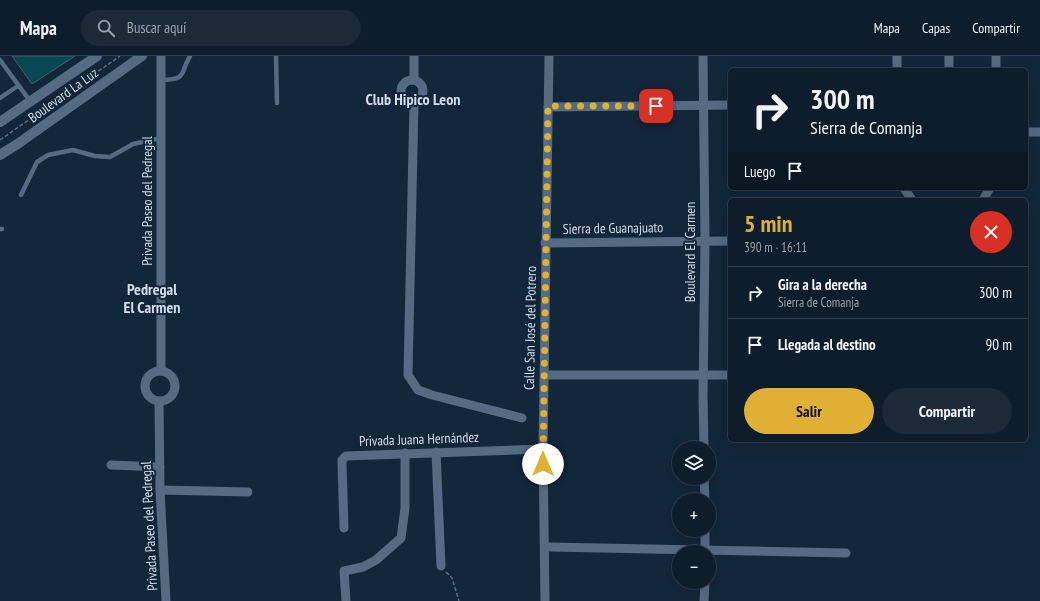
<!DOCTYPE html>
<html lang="es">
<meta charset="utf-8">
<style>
:root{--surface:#0e1d2c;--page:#1c2a38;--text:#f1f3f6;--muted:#9ba2a9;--line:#2e3b48;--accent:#dfb034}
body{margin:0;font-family:"PT Sans Narrow",sans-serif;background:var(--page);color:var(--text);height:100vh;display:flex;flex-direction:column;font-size:15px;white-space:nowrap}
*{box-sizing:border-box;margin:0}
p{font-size:13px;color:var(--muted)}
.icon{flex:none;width:22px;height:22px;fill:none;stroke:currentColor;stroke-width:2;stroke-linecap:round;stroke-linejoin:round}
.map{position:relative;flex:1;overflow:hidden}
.sheet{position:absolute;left:728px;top:142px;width:300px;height:244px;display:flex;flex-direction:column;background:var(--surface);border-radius:6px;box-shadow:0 4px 16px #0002,0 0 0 1px var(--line)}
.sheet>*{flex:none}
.hud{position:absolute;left:728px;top:12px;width:300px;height:122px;border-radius:6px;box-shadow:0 4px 16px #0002,0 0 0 1px var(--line);background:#0e1d2c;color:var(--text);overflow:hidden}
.controls{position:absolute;left:672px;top:385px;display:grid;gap:8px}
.controls a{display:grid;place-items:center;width:44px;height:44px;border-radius:50%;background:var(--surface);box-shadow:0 4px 16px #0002,0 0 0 1px var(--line);font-size:20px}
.pin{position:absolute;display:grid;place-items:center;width:34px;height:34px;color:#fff;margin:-17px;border-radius:8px;box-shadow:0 2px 6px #0006}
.me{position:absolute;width:44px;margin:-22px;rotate:0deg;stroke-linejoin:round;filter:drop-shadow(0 0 3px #0008)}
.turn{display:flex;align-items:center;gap:14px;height:84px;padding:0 16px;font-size:18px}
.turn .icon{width:52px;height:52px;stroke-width:2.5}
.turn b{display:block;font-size:28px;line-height:34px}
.then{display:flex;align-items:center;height:38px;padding:0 16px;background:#0003;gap:8px;font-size:15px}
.round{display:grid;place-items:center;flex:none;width:42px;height:42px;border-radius:21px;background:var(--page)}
.head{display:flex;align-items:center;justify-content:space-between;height:68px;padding:0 16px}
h1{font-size:24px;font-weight:700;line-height:30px;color:var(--accent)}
.button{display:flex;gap:8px;margin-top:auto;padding:8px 16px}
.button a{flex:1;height:46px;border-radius:24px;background:var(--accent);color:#111;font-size:16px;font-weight:700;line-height:46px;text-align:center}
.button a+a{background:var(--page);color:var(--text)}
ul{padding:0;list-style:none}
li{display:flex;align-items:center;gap:12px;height:52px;padding:0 16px;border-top:1px solid var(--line)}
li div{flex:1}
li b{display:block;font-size:15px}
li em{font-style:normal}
header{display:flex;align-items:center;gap:24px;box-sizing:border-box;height:56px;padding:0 20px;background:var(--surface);border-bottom:1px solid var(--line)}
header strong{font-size:19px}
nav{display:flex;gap:22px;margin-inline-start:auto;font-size:14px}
.search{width:280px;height:36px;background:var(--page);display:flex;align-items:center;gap:10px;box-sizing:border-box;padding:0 14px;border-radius:22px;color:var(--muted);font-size:15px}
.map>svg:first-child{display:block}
.building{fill:#094755;stroke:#3e636d}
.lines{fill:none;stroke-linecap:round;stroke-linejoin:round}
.path{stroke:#5c6d7e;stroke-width:1.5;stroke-dasharray:4 2;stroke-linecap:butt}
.service{stroke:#556b82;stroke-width:4.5}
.minor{stroke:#556b82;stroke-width:9}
.secondary{stroke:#556b82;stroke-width:10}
.route{stroke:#dfb034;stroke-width:7;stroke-dasharray:0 12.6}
.labels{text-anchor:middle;stroke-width:4;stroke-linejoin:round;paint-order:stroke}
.street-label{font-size:14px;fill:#d1ddeb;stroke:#13273a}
.quarter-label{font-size:16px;font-weight:bold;fill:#d1ddeb;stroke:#13273a}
</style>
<header>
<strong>Mapa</strong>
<div class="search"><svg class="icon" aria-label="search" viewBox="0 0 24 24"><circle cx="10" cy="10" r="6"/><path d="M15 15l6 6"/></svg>Buscar aquí</div>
<nav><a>Mapa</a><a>Capas</a><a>Compartir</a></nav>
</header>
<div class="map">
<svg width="1040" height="545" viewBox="0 0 1040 545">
<rect width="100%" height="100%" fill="#13273a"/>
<polygon class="building" points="12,0 75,0 32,28"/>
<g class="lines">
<g class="path">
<polyline points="0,84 120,0"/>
<polyline points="446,516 452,522 459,545"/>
</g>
<g class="service">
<polyline points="276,0 277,47"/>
<polyline points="0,4 30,45"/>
<path d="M161 24C188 23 179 19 190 0"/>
<polyline points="0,42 18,30"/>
<polyline points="21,139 37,106 48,99 73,94 95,100 110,101 133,88 161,82"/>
<polyline points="0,173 2,173"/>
</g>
<g class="minor">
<polyline points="703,0 705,185 703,341 704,392"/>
<polyline points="897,0 897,14"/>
<polyline points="949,0 949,14"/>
<polyline points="996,0 996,14"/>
<circle cx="412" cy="35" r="11"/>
<polyline points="414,24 414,0"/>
<polyline points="414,47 408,319 418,334 432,339 522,362"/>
<polyline points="548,51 730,49"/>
<polyline points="1026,76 1040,76"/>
<polyline points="904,132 912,144"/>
<polyline points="983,144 990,132"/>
<polyline points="545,187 730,185"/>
<circle cx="160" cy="330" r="15"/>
<polyline points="161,315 161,0"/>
<polyline points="550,319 730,319"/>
<polyline points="159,345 160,434 166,545"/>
<polyline points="436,396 441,510"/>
<polyline points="111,409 160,411"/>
<polyline points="704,422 705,444"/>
<polyline points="160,434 248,436"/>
<polyline points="344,472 342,408 342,404 346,400 543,393"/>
<polyline points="705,474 705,496"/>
<polyline points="550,491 846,497"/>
<polyline points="346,545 344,515 363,511 376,504 401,482 405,452 405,397"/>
<polyline points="545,545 543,393 549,0"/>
<polyline points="704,545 705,526"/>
</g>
<g class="secondary">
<polyline points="0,66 97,0"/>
<polyline points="0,99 19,87 142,0"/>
</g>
</g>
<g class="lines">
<polyline class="route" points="543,408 548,50 656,50"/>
</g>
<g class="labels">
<g class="street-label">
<text transform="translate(63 39) rotate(-36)" y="5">Boulevard La Luz</text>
<text transform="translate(147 145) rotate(-90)" y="5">Privada Paseo del Pedregal</text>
<text transform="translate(613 172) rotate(-1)" y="5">Sierra de Guanajuato</text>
<text transform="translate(690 196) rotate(-90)" y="5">Boulevard El Carmen</text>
<text transform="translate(530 272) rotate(-89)" y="5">Calle San José del Potrero</text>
<text transform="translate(419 383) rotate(-2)" y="5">Privada Juana Hernández</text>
<text transform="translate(149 470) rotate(-93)" y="5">Privada Paseo del Pedregal</text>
</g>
<g class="quarter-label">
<text x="413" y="49">Club Hipico Leon</text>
<text x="152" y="239">Pedregal<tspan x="152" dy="18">El Carmen</tspan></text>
</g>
</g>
</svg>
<div class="controls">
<a><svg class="icon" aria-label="layers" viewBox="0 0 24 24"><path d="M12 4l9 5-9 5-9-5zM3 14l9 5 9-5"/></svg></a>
<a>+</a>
<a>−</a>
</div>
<div class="pin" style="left:656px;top:50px;background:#d93025"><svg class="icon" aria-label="arrive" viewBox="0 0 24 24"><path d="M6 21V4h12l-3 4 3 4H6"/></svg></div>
<svg class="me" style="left:543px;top:408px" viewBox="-20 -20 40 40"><circle r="19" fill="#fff"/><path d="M0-13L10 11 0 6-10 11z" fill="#dfb034"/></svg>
<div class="hud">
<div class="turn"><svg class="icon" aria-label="right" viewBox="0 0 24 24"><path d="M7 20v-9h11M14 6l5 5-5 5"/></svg><div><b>300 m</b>Sierra de Comanja</div></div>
<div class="then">Luego<svg class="icon" aria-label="arrive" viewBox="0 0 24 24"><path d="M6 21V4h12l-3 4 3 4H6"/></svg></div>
</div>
<section class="sheet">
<div class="head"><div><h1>5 min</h1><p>390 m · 16:11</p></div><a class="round" style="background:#d93025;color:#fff"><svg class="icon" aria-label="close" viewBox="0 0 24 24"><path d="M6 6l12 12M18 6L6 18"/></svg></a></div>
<ul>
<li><svg class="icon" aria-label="right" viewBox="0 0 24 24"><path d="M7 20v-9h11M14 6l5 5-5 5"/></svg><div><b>Gira a la derecha</b><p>Sierra de Comanja</p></div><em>300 m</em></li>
<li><svg class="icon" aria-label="arrive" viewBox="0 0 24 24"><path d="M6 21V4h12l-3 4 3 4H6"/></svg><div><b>Llegada al destino</b></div><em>90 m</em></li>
</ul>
<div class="button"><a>Salir</a><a>Compartir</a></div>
</section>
</div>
